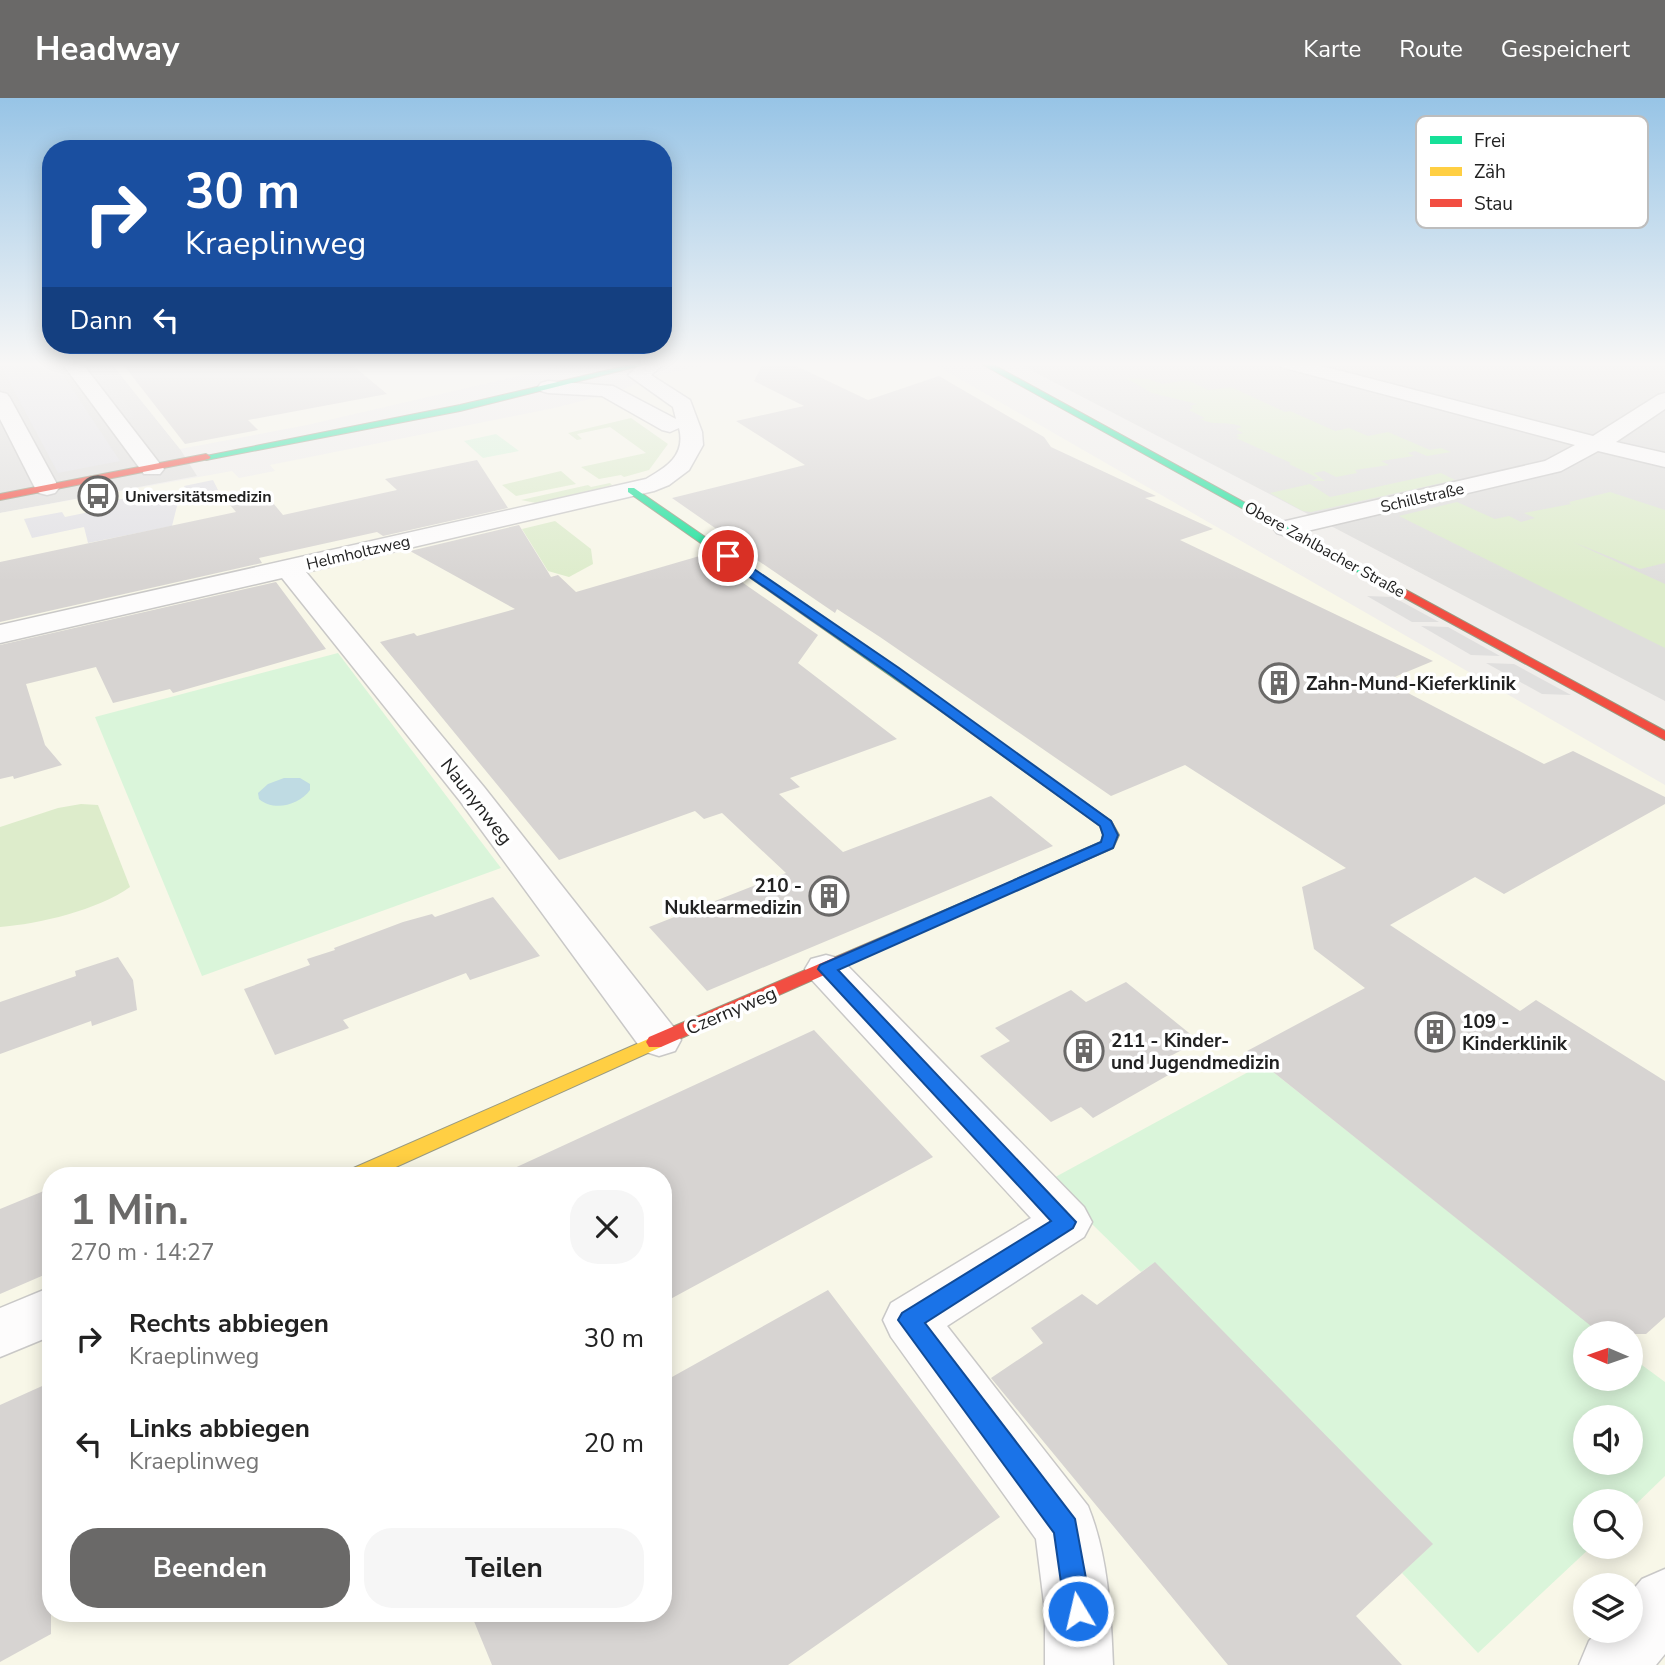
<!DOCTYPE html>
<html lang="de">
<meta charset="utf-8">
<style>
:root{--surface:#fff;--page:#f6f6f6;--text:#222;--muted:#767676;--accent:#6a6968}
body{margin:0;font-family:"Nunito Sans",sans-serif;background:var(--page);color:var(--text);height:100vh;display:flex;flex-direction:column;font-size:26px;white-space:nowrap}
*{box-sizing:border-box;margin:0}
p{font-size:23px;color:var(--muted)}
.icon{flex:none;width:38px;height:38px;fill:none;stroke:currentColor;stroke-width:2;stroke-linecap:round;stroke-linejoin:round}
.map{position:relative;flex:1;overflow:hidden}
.side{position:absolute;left:42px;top:1069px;width:630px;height:455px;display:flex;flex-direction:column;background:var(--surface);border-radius:28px;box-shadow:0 4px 18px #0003}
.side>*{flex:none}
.guide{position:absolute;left:42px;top:42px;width:630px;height:214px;border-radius:28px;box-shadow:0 4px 18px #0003;background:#1a4fa0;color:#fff;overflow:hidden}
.needle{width:46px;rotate:272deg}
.fabs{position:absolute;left:1573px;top:1223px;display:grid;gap:14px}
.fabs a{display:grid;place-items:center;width:70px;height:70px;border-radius:50%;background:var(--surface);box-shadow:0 4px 18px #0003;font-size:35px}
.pin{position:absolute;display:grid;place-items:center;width:60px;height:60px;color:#fff;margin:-30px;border:4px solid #fff;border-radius:50%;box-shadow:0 2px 7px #0007}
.me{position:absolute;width:77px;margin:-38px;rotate:351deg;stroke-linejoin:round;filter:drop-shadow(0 0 5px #0008)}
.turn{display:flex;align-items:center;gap:24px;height:147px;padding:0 28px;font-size:32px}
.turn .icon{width:91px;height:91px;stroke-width:2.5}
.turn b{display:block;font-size:49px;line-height:60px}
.then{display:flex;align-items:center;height:66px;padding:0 28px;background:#0003;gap:14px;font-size:26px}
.round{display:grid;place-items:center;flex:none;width:74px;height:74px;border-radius:28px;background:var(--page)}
.overview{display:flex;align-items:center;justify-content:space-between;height:119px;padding:0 28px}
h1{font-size:42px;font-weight:700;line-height:52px;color:var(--accent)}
.cta{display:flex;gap:14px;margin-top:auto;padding:14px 28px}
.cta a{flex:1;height:80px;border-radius:28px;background:var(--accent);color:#fff;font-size:28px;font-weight:700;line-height:80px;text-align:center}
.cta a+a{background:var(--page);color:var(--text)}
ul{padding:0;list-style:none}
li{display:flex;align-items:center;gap:21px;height:105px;padding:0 28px}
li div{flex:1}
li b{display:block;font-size:26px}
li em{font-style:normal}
header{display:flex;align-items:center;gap:42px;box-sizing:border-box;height:98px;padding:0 35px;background:var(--accent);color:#fff}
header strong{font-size:33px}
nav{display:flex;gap:38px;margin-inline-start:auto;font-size:24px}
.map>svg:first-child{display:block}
.residential{fill:#dfdedc}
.education{fill:#f8f7e8;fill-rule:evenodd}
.grass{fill:#ddeccb}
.park{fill:#daf5da;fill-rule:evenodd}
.parking{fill:#e0dfde}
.plaza{fill:#e2e1e5}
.water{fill:#bfdbe3}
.building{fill:#d7d4d2}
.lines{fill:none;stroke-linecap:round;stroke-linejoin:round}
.street-casing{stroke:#c9c8c7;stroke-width:3}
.fast-casing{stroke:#999a82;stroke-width:2}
.slow-casing{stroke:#999a82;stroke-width:2}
.jam-casing{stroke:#999a82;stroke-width:2}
.street{fill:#fdfcfc;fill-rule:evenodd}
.fast{fill:#16e098;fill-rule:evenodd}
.slow{fill:#ffcf43;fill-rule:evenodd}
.jam{fill:#f24e42;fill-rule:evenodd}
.route{fill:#1a73e8;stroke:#114b97;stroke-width:2}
.labels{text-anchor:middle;stroke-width:7;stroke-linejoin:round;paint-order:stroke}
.far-poi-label{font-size:16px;font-weight:bold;fill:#222;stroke:#fff;text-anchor:start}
.far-street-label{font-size:16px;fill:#222;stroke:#fff}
.poi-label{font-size:19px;font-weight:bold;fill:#222;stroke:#fff;text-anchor:start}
.street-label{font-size:19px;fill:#222;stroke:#fff}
.key{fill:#fff;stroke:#bdbdbd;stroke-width:2}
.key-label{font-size:19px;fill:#222}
</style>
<header>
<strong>Headway</strong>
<nav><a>Karte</a><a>Route</a><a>Gespeichert</a></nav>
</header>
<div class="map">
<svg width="1665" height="1567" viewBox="0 0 1665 1567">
<rect width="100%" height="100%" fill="#f0eeeb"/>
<g class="residential">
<polygon points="0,265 111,265 180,351 197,378 0,415"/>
<polygon points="1017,265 1665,265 1665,603 1331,428"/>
</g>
<g class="education">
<polygon points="111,265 561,265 544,272 307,327 180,351"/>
<path d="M719 265H932L1665 687V1567H0V415L232 373 239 380 275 373 270 367 554 310 613 295 663 276ZM51 1078H663V1516H51ZM1586 1236H1631V1281H1586ZM1586 1320H1631V1365H1586ZM1586 1404H1631V1449H1586ZM1586 1488H1631V1533H1586Z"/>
</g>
<g class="grass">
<path d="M1126 280 1148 281 1163 286 1187 282 1208 292 1231 289 1285 314 1290 313 1335 333 1349 330 1368 338 1388 334 1430 352 1441 350 1451 354 1427 358 1415 353 1408 355 1414 358 1381 363 1389 367 1355 372 1357 375 1336 379 1324 373 1314 375 1325 383H1312L1318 380 1289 366 1291 365 1236 340 1240 339 1236 337 1243 335 1236 331 1242 329C1227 322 1217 329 1200 321L1205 320 1189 312 1193 310 1190 308 1197 306 1152 295Z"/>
<polygon points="631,320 668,346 649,372 624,379 621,377 599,381 581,369 646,355 610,329 577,336 582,341 577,342 568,335"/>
<polygon points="561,373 576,386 516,398 502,387"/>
<polygon points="1441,375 1455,382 1311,414 1303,413 1270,395 1310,386 1330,399 1335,398"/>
<polygon points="610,385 612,387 541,406 521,402 588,387 591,389"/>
<polygon points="1610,394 1665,412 1665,465 1640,471 1573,444 1665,486 1665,550 1399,418 1457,404 1495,421 1509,418 1521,424 1535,420 1524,415 1571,406 1569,404"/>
<polygon points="555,423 591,451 593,466 569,479 548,473 522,431"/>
<path d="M81 706 98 707 130 789C98 812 39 826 0 829V729L58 710Z"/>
</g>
<g class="park">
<polygon points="496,336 519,353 483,360 464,343"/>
<polygon points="338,555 501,770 202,878 95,619"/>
<path d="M1263 966 1601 1235 1586 1236V1281H1631V1259L1665 1284V1378L1631 1411V1404H1586V1449H1591L1478 1555 1402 1475 1432 1446 1154 1165 1141 1174 1048 1083ZM1586 1320H1631V1365H1586Z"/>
</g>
<g class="parking">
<polygon points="100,273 136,317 121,326 86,275"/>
<polygon points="1367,498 1393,499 1439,524 1412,524"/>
<polygon points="1421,528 1448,529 1500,558 1471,557"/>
<polygon points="1486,565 1514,566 1571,597 1542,596"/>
</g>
<g class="plaza">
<polygon points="18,265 55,265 120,363 58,375 3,272"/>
<polygon points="213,382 218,392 179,400 172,428 88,445 84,429 32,440 24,421 62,414 65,419 94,413 92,407 146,396 150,402 187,395 184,388"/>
</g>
<path class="water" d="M284 680H300L310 686V692C299 707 274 714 259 701L258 695 268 686Z"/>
<g class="building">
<polygon points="122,265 350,265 387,296 248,322 258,332 185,346"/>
<polygon points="763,265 790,265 868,302 939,278 1044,339 1051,349 1156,398 1145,400 1213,431 1180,442 1433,563 1385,583 1544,666 1573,653 1665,699 1665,706 1504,796 1475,779 1390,827 1520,913 1536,902 1665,983 1665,1219 1646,1236 1601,1236 1247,953 1365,890 1314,851 1302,789 1346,770 1185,667 1111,698 880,539 837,511 835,515 735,447 738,446 672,400 805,367 736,323 804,308 754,283"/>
<polygon points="477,362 508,410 383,438 377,434 259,460 262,465 0,524 0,464 236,414 225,401 263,393 283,417 397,392 385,381"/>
<polygon points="519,427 551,479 558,477 576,494 703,457 818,537 798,565 897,641 790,680 800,689 779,696 843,754 991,698 1053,748 707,893 649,829 786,775 722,715 704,721 695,713 559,762 380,544 414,535 417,538 515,511 410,453"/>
<polygon points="276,484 326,551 173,595 170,591 113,605 96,569 26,586 45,647 62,667 14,681 13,678 0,681 0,547"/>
<polygon points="493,799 540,858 470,882 466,875 343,922 349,930 275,957 244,891 310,867 307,861 335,852 334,850 403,824 432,816 435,819"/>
<polygon points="118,859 133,882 137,912 92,928 91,923 0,956 0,904 76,878 75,873"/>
<polygon points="1126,884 1199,943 1159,964 1172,975 1093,1020 1081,1009 1051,1024 980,958 1010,943 995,930 1071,892 1086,904"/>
<polygon points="814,932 933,1059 663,1205 663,1078 497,1078"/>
<polygon points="51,1090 51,1174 0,1196 0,1111"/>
<polygon points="1155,1164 1433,1446 1356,1518 1402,1567 1228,1567 991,1280 1043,1245 1031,1230 1082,1196 1097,1207"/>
<polygon points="828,1192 1000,1419 788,1567 492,1567 471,1516 663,1516 663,1284"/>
<polygon points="51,1284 51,1536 0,1564 0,1307"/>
</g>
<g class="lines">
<g class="street-casing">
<g id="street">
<polygon points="62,265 82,265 160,366 164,371 160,376 144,376"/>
<path d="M642 265H665L651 277 690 302 702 334 703 347 689 372 669 387 654 393 306 474 484 689 675 931 681 942 675 953 659 958 643 953 460 703 282 480 0 545V527L646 381C667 369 686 357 679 330L670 334 662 332 602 298 548 295 541 293 538 289 541 285 548 283 613 288 676 321 673 309 628 277Z"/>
<polygon points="1278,265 1310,265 1593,338 1658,297 1665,295 1665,311 1616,344 1665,355 1665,369 1598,353 1561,373 1286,438 1277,435 1273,430 1277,425 1545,363 1575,347 1281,269"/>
<polygon points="0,294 7,296 10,300 59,390 55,395 47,397 39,395 35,390 0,321"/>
<path d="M826 857 841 861 1084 1109 1092 1124 1084 1139 947 1228 1088 1408C1108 1457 1111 1514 1113 1567H1045V1513L1036 1441 891 1239 883 1222 891 1205 1031 1120 811 881 805 871 811 861Z"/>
<polygon points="51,1189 51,1238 0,1259 0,1210"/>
<polygon points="1665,1471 1665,1556 1656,1567 1579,1567 1589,1543 1598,1533 1631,1533 1631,1494 1642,1481"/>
</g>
</g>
<g class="fast-casing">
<g id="fast">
<polygon points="638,265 651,265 460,313 206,362 201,359 460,307"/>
<polygon points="980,265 990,265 1373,475 1363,477"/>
<polygon points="628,390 634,390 950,608 943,612 938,611 628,394"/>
</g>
</g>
<g class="slow-casing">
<g id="slow">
<polygon points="943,604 1111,723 1119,737 1113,750 1026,788 1014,788 1012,785 1014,782 1101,744 1103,737 1100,728 938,611 936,608"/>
<polygon points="655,938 661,939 664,944 661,949 376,1078 346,1078 349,1072"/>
</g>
</g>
<g class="jam-casing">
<g id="jam">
<polygon points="206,356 211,359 209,361 0,402 0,396"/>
<polygon points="1363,473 1371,473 1665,633 1665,642 1363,477"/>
<polygon points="1020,780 1028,785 1026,788 661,949 649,949 646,944 649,939"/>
</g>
</g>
<use href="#street" class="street"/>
<use href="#fast" class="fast"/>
<use href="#slow" class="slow"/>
<use href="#jam" class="jam"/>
</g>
<linearGradient id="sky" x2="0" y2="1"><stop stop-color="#97c4e6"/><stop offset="0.55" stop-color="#f8f7f6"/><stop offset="1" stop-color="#f8f7f6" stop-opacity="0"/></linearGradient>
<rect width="1665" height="484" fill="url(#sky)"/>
<polygon class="route" points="724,456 732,456 899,570 1111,723 1118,737 1113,750 838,872 1076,1124 1073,1130 925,1225 1075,1421 1092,1513 1088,1522 1078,1526 1069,1522 1065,1513 1054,1435 898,1222 902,1215 1051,1123 818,871 820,867 1101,744 1103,737 1100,728 890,576 724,461"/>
<defs>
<g id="bus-ring" transform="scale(2.0125)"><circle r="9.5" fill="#fff" stroke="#6a6968" stroke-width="1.5"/><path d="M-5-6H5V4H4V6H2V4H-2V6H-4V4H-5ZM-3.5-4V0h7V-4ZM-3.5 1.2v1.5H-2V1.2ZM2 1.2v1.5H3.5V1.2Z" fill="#6a6968"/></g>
<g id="building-ring" transform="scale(2.0125)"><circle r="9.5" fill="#fff" stroke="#6a6968" stroke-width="1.5"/><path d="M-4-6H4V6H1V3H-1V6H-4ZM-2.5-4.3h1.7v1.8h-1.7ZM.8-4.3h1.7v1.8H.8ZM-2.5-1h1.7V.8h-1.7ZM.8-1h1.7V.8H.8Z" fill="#6a6968"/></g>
</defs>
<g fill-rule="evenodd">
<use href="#bus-ring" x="98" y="398"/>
<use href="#building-ring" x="1279" y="585"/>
<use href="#building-ring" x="829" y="798"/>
<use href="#building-ring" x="1435" y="934"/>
<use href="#building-ring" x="1084" y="953"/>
</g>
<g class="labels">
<g class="far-poi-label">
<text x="125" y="404">Universitätsmedizin</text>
</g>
<g class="far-street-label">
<text transform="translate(1422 399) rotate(-13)" y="6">Schillstraße</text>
<text transform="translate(1325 451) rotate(29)" y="6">Obere Zahlbacher Straße</text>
<text transform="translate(358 454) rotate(-13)" y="6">Helmholtzweg</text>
</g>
<g class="poi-label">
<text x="1306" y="592">Zahn-Mund-Kieferklinik</text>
<text x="802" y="794" text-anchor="end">210 -<tspan x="802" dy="22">Nuklearmedizin</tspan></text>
<text x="1462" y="930">109 -<tspan x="1462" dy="22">Kinderklinik</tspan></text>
<text x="1111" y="949">211 - Kinder-<tspan x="1111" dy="22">und Jugendmedizin</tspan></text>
</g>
<g class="street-label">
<text transform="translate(477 703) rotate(52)" y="7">Naunynweg</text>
<text transform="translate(731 912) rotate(-23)" y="7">Czernyweg</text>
</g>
</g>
<rect x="1416" y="18" width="232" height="112" rx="10" class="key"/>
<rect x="1430" y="38" width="32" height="8" fill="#16e098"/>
<rect x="1430" y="69" width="32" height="9" fill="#ffcf43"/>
<rect x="1430" y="101" width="32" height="8" fill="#f24e42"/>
<g class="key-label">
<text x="1474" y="49">Frei</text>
<text x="1474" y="80">Zäh</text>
<text x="1474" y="112">Stau</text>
</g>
</svg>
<div class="fabs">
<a><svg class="needle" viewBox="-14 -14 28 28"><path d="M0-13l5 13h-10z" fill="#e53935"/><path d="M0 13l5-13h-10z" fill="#767676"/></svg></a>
<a><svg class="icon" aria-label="sound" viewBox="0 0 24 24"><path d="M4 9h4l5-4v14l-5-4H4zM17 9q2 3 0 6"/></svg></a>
<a><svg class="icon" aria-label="search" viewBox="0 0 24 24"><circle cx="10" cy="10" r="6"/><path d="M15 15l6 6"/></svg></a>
<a><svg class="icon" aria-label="layers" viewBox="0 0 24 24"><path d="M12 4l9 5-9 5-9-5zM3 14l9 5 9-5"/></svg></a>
</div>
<div class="pin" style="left:728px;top:458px;background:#d93025"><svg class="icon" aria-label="arrive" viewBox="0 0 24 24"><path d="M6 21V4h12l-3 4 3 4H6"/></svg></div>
<svg class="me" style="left:1078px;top:1513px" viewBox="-20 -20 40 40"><circle r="17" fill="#1a73e8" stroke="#fff" stroke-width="3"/><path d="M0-11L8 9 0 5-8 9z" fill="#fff"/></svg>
<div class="guide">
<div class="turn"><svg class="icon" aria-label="right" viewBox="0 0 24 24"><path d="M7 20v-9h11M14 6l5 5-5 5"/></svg><div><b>30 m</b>Kraeplinweg</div></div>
<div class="then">Dann<svg class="icon" aria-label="left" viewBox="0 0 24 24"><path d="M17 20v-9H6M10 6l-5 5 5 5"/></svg></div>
</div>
<section class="side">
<div class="overview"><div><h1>1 Min.</h1><p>270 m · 14:27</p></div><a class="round"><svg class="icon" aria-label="close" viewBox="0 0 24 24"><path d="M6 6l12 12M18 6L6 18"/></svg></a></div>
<ul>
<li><svg class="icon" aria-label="right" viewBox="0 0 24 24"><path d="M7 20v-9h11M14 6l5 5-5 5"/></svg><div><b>Rechts abbiegen</b><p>Kraeplinweg</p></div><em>30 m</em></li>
<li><svg class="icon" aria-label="left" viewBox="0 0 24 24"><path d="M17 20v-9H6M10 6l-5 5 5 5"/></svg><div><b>Links abbiegen</b><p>Kraeplinweg</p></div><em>20 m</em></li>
</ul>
<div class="cta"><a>Beenden</a><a>Teilen</a></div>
</section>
</div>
